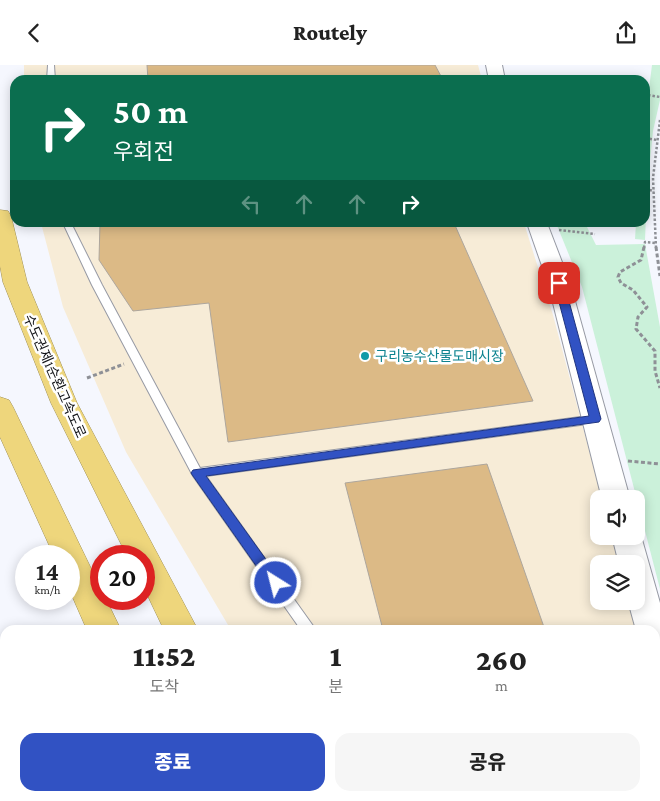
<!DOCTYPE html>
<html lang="ko">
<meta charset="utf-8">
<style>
:root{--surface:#fff;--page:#f6f6f6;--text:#222;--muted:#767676;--accent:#3152c3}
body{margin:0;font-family:"Crimson Pro","Noto Sans KR",serif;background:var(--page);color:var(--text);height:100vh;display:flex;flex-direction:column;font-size:19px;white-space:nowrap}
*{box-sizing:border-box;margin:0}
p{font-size:16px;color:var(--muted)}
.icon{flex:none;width:28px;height:28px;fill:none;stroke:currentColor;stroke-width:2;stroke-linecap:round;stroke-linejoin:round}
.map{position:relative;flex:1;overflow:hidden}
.details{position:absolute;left:0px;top:560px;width:660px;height:176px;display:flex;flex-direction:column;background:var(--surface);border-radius:15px 15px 0 0;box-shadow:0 2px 12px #0003}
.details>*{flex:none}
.hud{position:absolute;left:10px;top:10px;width:640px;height:152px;border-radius:15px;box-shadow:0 2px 12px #0003;background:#0b6e4f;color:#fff;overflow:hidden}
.tools{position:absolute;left:590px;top:425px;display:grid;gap:10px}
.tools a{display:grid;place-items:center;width:55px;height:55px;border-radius:10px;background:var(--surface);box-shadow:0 2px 12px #0003;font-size:25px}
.speed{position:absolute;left:15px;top:480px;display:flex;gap:10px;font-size:25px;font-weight:700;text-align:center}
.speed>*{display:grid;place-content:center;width:65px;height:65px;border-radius:50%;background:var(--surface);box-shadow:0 2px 12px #0003;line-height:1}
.speed small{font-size:12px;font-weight:400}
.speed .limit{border:8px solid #d22;background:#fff;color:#111}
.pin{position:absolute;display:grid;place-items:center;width:42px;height:42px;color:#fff;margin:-21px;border-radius:10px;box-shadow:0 2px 8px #0006}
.me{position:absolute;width:55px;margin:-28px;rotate:324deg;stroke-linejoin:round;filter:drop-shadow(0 0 4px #0008)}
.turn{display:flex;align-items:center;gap:18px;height:105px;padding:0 20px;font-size:22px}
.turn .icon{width:65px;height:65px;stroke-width:2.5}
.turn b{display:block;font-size:35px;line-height:42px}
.lanes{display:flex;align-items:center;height:48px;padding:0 20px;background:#0003;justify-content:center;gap:25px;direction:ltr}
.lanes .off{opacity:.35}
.eta{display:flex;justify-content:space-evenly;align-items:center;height:85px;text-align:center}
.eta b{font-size:30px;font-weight:800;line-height:35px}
.action{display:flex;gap:10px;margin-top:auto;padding:10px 20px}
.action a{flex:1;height:58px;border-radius:15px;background:var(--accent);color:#fff;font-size:20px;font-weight:800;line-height:58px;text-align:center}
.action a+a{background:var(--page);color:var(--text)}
header{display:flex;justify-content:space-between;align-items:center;height:65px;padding:0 20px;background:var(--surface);font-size:22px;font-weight:800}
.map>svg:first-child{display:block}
.commercial{fill:#f7ecd7}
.green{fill:#cbf1da}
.building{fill:#dcba86;stroke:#ada69d}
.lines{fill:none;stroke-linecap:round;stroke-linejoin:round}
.service-casing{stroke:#979aa4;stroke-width:2}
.tertiary-casing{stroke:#979aa4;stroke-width:2}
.motorway-casing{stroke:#a19259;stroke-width:1}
.path-far1{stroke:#8e9096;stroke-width:2.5;stroke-dasharray:2.5 2;stroke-linecap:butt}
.path{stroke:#8e9096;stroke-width:3;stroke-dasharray:4 2.5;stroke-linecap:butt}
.service{fill:#fff;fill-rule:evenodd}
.tertiary{fill:#fff;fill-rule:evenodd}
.motorway{fill:#eed67c;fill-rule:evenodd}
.route{fill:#3152c3;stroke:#20357f}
.culture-dot{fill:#0f9aa8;stroke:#fff;stroke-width:2}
.labels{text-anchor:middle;stroke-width:5;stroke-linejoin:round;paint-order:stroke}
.culture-label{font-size:14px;fill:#0d838f;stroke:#fff;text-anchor:start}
.street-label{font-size:14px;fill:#121317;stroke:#fff}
</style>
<header><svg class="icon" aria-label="back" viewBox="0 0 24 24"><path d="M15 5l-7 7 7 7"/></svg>Routely<svg class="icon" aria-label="share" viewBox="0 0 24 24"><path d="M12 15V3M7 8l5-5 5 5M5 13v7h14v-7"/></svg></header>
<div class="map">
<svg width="660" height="736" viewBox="0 0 660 736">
<rect width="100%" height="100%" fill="#f5f7fe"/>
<g class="commercial">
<polygon points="24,0 478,0 482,15 24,15"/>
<polygon points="41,158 524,158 553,250 602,434 599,434 599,471 612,471 620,499 599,499 599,536 630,536 638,565 231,565 126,387 63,242"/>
<polygon points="655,629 660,647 660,736 336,736 333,731 655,731"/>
</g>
<g class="green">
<polygon points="652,0 660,0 660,35 653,66 647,126 645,175 635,174 636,158 645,158 645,56"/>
<polygon points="556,158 585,158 596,180 645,179 660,262 660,524 582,222"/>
<polygon points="28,731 129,731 131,736 27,736"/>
</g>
<g class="building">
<polygon points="147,0 435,0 443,15 148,15"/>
<polygon points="100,158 454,158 533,336 228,377 209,238 133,246 99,195"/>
<polygon points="487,399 545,565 383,565 345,418"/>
</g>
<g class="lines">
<g class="service-casing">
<g id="service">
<polygon points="48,0 54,0 55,15 47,15"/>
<polygon points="63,158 71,158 102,220 200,403 595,350 601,354 595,358 206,411 316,565 301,565 193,411 92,220"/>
<rect x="655" y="686" width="5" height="16"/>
</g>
</g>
<g class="tertiary-casing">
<g id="tertiary">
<polygon points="486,0 502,0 505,15 489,15"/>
<polygon points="527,158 547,158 570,218 630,434 602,434 548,218"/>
<polygon points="636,462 641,471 660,538 660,610 655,608 655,565 636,565 628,536 636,536 636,499 619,499 612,471 636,471"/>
</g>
</g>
<g class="motorway-casing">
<g id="motorway">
<polygon points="0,145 8,146 11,151 27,217 77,338 198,565 164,565 144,523 144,491 127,491 51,338 3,217 0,201"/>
<polygon points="0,332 9,335 13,342 101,524 101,534 106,534 121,565 87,565 69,524 69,491 54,491 0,372"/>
<polygon points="168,731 207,731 209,736 170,736"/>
<polygon points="264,731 303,731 305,736 266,736"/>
</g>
</g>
<g class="path-far1">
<polyline points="648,30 660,32"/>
<polyline points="645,73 657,75"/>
<polyline points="645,124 654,126"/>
<polyline points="559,165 595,169"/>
<polyline points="644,183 645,177 656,178"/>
<polyline points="656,183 653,113 660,55"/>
</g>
<g class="path">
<polyline points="644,182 641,195 620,207 618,212 621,218 633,225 647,242 638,252 636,264 655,286 655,306 660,323"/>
<polyline points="656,182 660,211"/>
<polyline points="87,313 124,299"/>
<polyline points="628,396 660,399"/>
</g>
<use href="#service" class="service"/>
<use href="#tertiary" class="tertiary"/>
<use href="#motorway" class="motorway"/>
</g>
<polygon class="route" points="559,215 564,218 601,354 599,357 206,411 280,514 282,518 280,522 276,524 271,522 193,411 191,408 193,405 589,351 554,218"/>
<circle class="culture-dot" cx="365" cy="291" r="5"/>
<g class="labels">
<g class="culture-label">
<text x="375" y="296">구리농수산물도매시장</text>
</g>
<g class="street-label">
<text transform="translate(55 311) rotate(66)" y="5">수도권제1순환고속도로</text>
</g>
</g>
</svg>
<div class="tools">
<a><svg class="icon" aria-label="sound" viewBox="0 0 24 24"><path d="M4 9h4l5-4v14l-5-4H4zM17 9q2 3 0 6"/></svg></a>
<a><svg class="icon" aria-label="layers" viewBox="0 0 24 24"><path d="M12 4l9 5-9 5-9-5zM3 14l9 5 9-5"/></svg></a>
</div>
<div class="speed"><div>14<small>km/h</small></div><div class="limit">20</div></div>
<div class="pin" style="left:559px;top:218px;background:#d93025"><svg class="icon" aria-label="arrive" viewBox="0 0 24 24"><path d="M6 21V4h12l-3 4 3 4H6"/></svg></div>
<svg class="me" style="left:276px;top:518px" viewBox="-20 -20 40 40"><circle r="17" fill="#3152c3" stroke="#fff" stroke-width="3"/><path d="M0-11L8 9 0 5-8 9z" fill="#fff"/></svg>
<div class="hud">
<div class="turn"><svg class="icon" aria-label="right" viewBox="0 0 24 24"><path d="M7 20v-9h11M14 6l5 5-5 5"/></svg><div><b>50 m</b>우회전</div></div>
<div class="lanes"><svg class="icon off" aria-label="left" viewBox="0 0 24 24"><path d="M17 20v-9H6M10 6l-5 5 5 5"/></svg><svg class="icon off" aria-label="ahead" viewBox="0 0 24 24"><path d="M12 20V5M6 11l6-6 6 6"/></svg><svg class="icon off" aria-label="ahead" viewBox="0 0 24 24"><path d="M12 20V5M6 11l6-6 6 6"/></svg><svg class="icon" aria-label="right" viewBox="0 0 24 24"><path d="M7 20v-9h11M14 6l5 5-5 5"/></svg></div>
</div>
<section class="details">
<div class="eta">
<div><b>11:52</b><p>도착</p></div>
<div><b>1</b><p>분</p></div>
<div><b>260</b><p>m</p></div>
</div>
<div class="action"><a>종료</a><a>공유</a></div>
</section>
</div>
